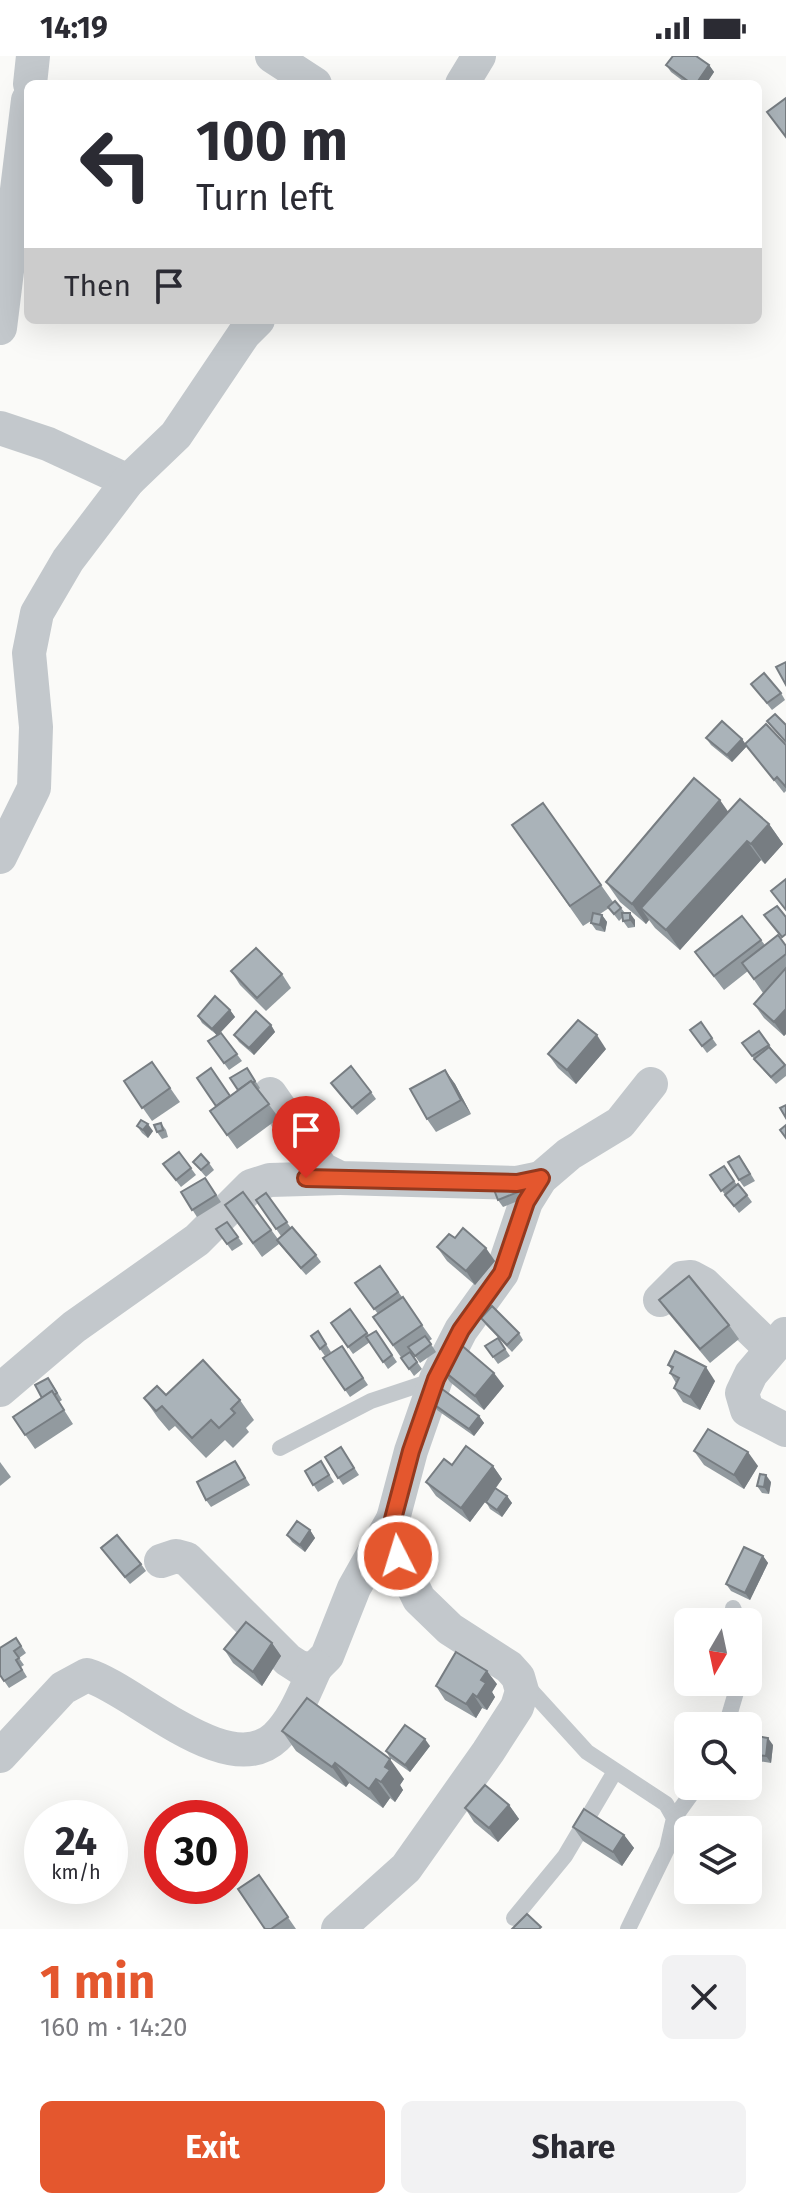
<!DOCTYPE html>
<meta charset="utf-8">
<style>
:root{--surface:#fff;--page:#f2f2f3;--text:#2b2b33;--muted:#7c7c81;--accent:#e4572e}
body{margin:0;font-family:"Fira Sans",sans-serif;background:var(--page);color:var(--text);height:100vh;display:flex;flex-direction:column;font-size:30px;white-space:nowrap}
*{box-sizing:border-box;margin:0}
p{font-size:26px;color:var(--muted)}
.icon{flex:none;width:44px;height:44px;fill:none;stroke:currentColor;stroke-width:2;stroke-linecap:round;stroke-linejoin:round}
.map{position:relative;height:1873px;overflow:hidden}
.drawer{display:flex;flex-direction:column;background:var(--surface);flex:1}
.drawer>*{flex:none}
.hud{position:absolute;left:24px;top:24px;width:738px;height:244px;border-radius:12px;box-shadow:0 8px 32px #0002;background:#fff;color:var(--text);overflow:hidden}
.needle{width:52px;rotate:189deg}
.fabs{position:absolute;left:674px;top:1552px;display:grid;gap:16px}
.fabs a{display:grid;place-items:center;width:88px;height:88px;border-radius:12px;background:var(--surface);box-shadow:0 8px 32px #0002;font-size:40px}
.speed{position:absolute;left:24px;top:1744px;display:flex;gap:16px;font-size:40px;font-weight:700;text-align:center}
.speed>*{display:grid;place-content:center;width:104px;height:104px;border-radius:50%;background:var(--surface);box-shadow:0 8px 32px #0002;line-height:1}
.speed small{font-size:20px;font-weight:400}
.speed .limit{border:12px solid #d22;background:#fff;color:#111}
.pin{position:absolute;display:grid;place-items:center;width:68px;height:68px;color:#fff;margin:-82px -34px;border-radius:50% 50% 50% 0;rotate:-45deg;box-shadow:0 0 8px #0007}
.pin .icon{rotate:45deg}
.me{position:absolute;width:88px;margin:-44px;rotate:355deg;stroke-linejoin:round;filter:drop-shadow(0 0 6px #0008)}
.turn{display:flex;align-items:center;gap:28px;height:168px;padding:0 40px;font-size:36px}
.turn .icon{width:104px;height:104px;stroke-width:2.5}
.turn b{display:block;font-size:56px;line-height:68px}
.then{display:flex;align-items:center;height:76px;padding:0 40px;background:#0003;gap:16px;font-size:30px}
.round{display:grid;place-items:center;flex:none;width:84px;height:84px;border-radius:12px;background:var(--page)}
.headline{display:flex;align-items:center;justify-content:space-between;height:136px;padding:0 40px}
h1{font-size:48px;font-weight:700;line-height:60px;color:var(--accent)}
.cta{display:flex;gap:16px;margin-top:auto;padding:16px 40px}
.cta a{flex:1;height:92px;border-radius:12px;background:var(--accent);color:#fff;font-size:32px;font-weight:700;line-height:92px;text-align:center}
.cta a+a{background:var(--page);color:var(--text)}
.status{display:flex;justify-content:space-between;align-items:center;height:56px;padding:0 40px;background:var(--surface);direction:ltr}
.status svg{height:22px;fill:currentColor}
.map>svg:first-child{display:block}
.lines{fill:none;stroke-linecap:round;stroke-linejoin:round}
.lane{stroke:#c3c8cc;stroke-width:16}
.street{stroke:#c3c8cc;stroke-width:34}
.wall{fill:#929a9f}
.shaded-wall{fill:#777d82}
.building{fill:#aab3b9;stroke:#777d82;stroke-width:2}
.route-casing{stroke:#94391e;stroke-width:20}
.route{stroke:#e4572e;stroke-width:14}
</style>
<div class="status"><b>14:19</b><svg viewBox="0 0 49 12"><path d="M0 12V9h3v3zM5 12V6h3v6zM10 12V3h3v9zM15 12V0h3v12zM26 1h20v11H26zM47 4h2v5h-2z"/></svg></div>
<div class="map">
<svg width="786" height="1873" viewBox="0 0 786 1873">
<rect width="100%" height="100%" fill="#fafaf8"/>
<g class="lines">
<g class="lane">
<polyline points="280,1392 371,1345 434,1324"/>
<polyline points="733,1552 739,1566"/>
<polyline points="525,1628 587,1696 666,1748 674,1762 667,1793 628,1873"/>
<polyline points="726,1670 739,1626"/>
<polyline points="674,1762 697,1730"/>
<polyline points="514,1862 565,1800 614,1717"/>
</g>
<g class="street">
<polyline points="272,0 315,28"/>
<polyline points="30,28 33,0"/>
<polyline points="462,28 479,0"/>
<polyline points="0,272 28,44"/>
<polyline points="0,372 48,388 128,425"/>
<polyline points="0,801 34,732 36,671 29,597 37,557 68,504 128,425 176,379 244,278 258,264"/>
<polyline points="270,1038 322,1113 340,1122 517,1127 541,1122"/>
<polyline points="660,1244 682,1222 691,1221 704,1228 771,1293"/>
<polyline points="785,1278 751,1318 742,1337 747,1354 786,1374"/>
<polyline points="0,1334 74,1271 197,1184 251,1130 270,1124 340,1122"/>
<polyline points="161,1505 176,1500 187,1503 288,1604 302,1613 316,1611 327,1600 354,1532 393,1463"/>
<path d="M0 1700 63 1632 87 1619C134 1633 228 1727 276 1681 295 1663 305 1634 316 1611"/>
<polyline points="338,1873 406,1812 488,1696 517,1651 522,1635 518,1621 509,1611 450,1573 419,1543 398,1500 393,1463 411,1395 436,1323 461,1274 502,1217 526,1146 541,1122 569,1098 620,1067 651,1028"/>
</g>
</g>
<g class="wall">
<polygon points="666,9 709,9 714,16 706,28 687,28 671,16"/>
<polygon points="751,628 781,637 785,644 772,654"/>
<polygon points="706,682 742,683 745,688 786,689 786,735 784,737 747,690 732,706 711,689"/>
<polygon points="543,747 613,846 621,852 625,857 635,864 635,871 628,872 623,865 622,862 619,865 609,852 600,858 602,859 607,866 605,876 596,874 591,867 591,865 583,870 512,769"/>
<polygon points="729,756 769,768 783,788 765,808 761,804 680,894 655,872 649,864 646,868 620,846 606,826"/>
<polygon points="742,860 765,889 786,890 786,978 784,980 764,962 754,948 763,937 748,915 724,934 695,896"/>
<polygon points="231,915 282,918 291,932 266,955 240,929"/>
<polygon points="230,954 235,961 220,977 221,977 242,1005 229,1014 208,985 217,979 202,967 198,960"/>
<polygon points="701,966 717,989 707,997 690,974"/>
<polygon points="271,969 275,976 254,999 239,986 234,979"/>
<polygon points="759,975 774,996 786,1010 786,1020 776,1028 757,1007 742,987"/>
<polygon points="606,993 576,1028 558,1012 548,998"/>
<polygon points="152,1006 180,1046 152,1065 124,1025"/>
<polygon points="247,1012 260,1032 258,1034 279,1062 237,1093 210,1055 238,1034"/>
<polygon points="445,1014 455,1028 471,1058 436,1076 427,1063"/>
<polygon points="331,1027 371,1036 376,1043 357,1059"/>
<polygon points="161,1067 166,1074 168,1081 162,1083 157,1076"/>
<polygon points="137,1070 153,1075 148,1082 142,1077"/>
<polygon points="179,1096 196,1119 181,1131 163,1108"/>
<polygon points="193,1106 209,1107 214,1114 206,1121"/>
<polygon points="744,1107 755,1125 744,1131 739,1124"/>
<polygon points="724,1110 737,1129 747,1139 752,1146 739,1157 710,1119"/>
<polygon points="205,1122 221,1146 197,1161 181,1136"/>
<polygon points="512,1123 517,1130 523,1143 503,1151 498,1144"/>
<polygon points="243,1136 278,1183 281,1180 256,1144 266,1137 291,1172 316,1199 321,1206 306,1219 279,1188 262,1201 225,1149"/>
<polygon points="227,1166 243,1188 232,1195 216,1173"/>
<polygon points="455,1182 495,1205 475,1229 447,1205 437,1191"/>
<polygon points="380,1210 432,1283 429,1285 436,1296 420,1307 412,1296 411,1297 422,1313 414,1320 373,1261 378,1258 355,1227"/>
<polygon points="659,1244 729,1269 739,1283 710,1307 669,1258"/>
<polygon points="350,1253 369,1279 376,1275 397,1306 388,1313 370,1286 353,1298 331,1267"/>
<polygon points="481,1262 519,1277 523,1284 512,1296 486,1269"/>
<polygon points="318,1275 331,1296 325,1300 311,1280"/>
<polygon points="498,1282 510,1300 498,1308 485,1290"/>
<polygon points="342,1290 368,1329 350,1341 323,1302"/>
<polygon points="668,1309 715,1325 700,1354 683,1346 674,1332 676,1327 670,1317 672,1314"/>
<polygon points="440,1312 504,1330 484,1354 450,1326"/>
<polygon points="53,1329 62,1344 59,1346 73,1368 35,1393 13,1361 42,1342"/>
<polygon points="166,1339 240,1344 254,1364 246,1372 249,1376 233,1392 225,1384 206,1402 175,1370 169,1375 158,1362 144,1342"/>
<polygon points="432,1347 479,1360 484,1367 474,1380 437,1354"/>
<polygon points="341,1391 359,1419 343,1429 325,1401"/>
<polygon points="694,1395 758,1410 744,1433 704,1409"/>
<polygon points="235,1405 250,1429 211,1451 206,1444"/>
<polygon points="321,1405 334,1426 318,1436 305,1415"/>
<polygon points="0,1406 11,1421 0,1430"/>
<polygon points="452,1409 493,1410 502,1423 496,1432 507,1440 512,1447 502,1461 490,1453 486,1446 489,1441 470,1466 436,1440 426,1426"/>
<polygon points="771,1426 769,1438 762,1437 757,1430"/>
<polygon points="310,1474 315,1482 305,1496 292,1486 287,1479"/>
<polygon points="101,1492 141,1508 146,1515 130,1528"/>
<polygon points="763,1500 768,1507 750,1544 731,1535 726,1528"/>
<polygon points="16,1582 26,1597 19,1602 24,1609 21,1611 27,1621 9,1632 0,1619"/>
<polygon points="272,1587 281,1600 262,1630 233,1607 224,1593"/>
<polygon points="497,1628 492,1636 495,1641 487,1654 482,1652 476,1662 445,1644 436,1630"/>
<polygon points="282,1675 404,1723 400,1729 403,1734 395,1746 390,1742 383,1752 349,1727 346,1731 296,1695"/>
<polygon points="773,1689 771,1707 752,1704 748,1698 748,1693"/>
<polygon points="430,1690 410,1716 390,1702 386,1695"/>
<polygon points="509,1749 519,1763 498,1786 474,1766 465,1752"/>
<polygon points="573,1771 624,1779 634,1792 622,1810 583,1785"/>
<polygon points="259,1819 296,1873 265,1873"/>
</g>
<g class="shaded-wall">
<polygon points="709,9 714,16 706,28 696,28"/>
<polygon points="742,683 747,690 732,706 727,699"/>
<polygon points="720,744 734,764 641,852 649,864 646,868 632,848"/>
<polygon points="769,768 783,788 765,808 751,788"/>
<polygon points="747,785 761,804 680,894 666,874"/>
<polygon points="630,857 635,864 635,871 630,864"/>
<polygon points="602,859 607,866 605,876 600,869"/>
<polygon points="786,953 786,978 784,980 774,966"/>
<polygon points="230,954 235,961 217,980 212,973"/>
<polygon points="271,969 275,976 254,999 249,992"/>
<polygon points="597,979 606,993 576,1028 567,1014"/>
<polygon points="445,1014 455,1028 471,1058 461,1044"/>
<polygon points="148,1068 153,1075 148,1082 143,1074"/>
<polygon points="486,1192 495,1205 475,1229 466,1215"/>
<polygon points="706,1311 715,1325 700,1354 690,1341"/>
<polygon points="494,1317 504,1330 484,1354 475,1340"/>
<polygon points="479,1360 484,1367 474,1380 469,1373"/>
<polygon points="748,1396 758,1410 744,1433 734,1419"/>
<polygon points="493,1410 502,1423 470,1466 461,1452"/>
<polygon points="766,1419 771,1426 769,1438 764,1431"/>
<polygon points="507,1440 512,1447 502,1461 497,1454"/>
<polygon points="310,1474 315,1482 305,1496 300,1489"/>
<polygon points="763,1500 768,1507 750,1544 745,1537"/>
<polygon points="272,1587 281,1600 262,1630 253,1616"/>
<polygon points="487,1615 497,1628 492,1636 495,1641 487,1654 477,1641 481,1624"/>
<polygon points="473,1638 482,1652 476,1662 466,1648"/>
<polygon points="768,1682 773,1689 771,1707 766,1700"/>
<polygon points="425,1683 430,1690 410,1716 405,1709"/>
<polygon points="390,1703 404,1723 400,1729 403,1734 395,1746 381,1726 385,1711"/>
<polygon points="335,1707 349,1727 346,1731 332,1711"/>
<polygon points="376,1723 390,1742 383,1752 369,1733"/>
<polygon points="509,1749 519,1763 498,1786 489,1772"/>
<polygon points="624,1779 634,1792 622,1810 613,1796"/>
</g>
<g class="building">
<polygon points="673,0 696,0 709,9 696,28 692,28 666,9"/>
<polygon points="786,42 786,81 767,56"/>
<polygon points="786,606 786,629 776,611"/>
<polygon points="764,617 781,637 767,647 751,628"/>
<polygon points="775,658 786,669 786,686 767,665"/>
<polygon points="722,665 742,683 727,699 706,682"/>
<polygon points="766,668 786,689 786,731 777,721 774,724 745,688"/>
<polygon points="694,722 720,744 632,848 606,826"/>
<polygon points="740,743 769,768 751,788 747,785 666,874 641,852"/>
<polygon points="543,747 601,829 570,850 512,769"/>
<polygon points="786,823 786,854 771,835"/>
<polygon points="615,845 621,852 614,858 608,851"/>
<polygon points="777,850 786,861 786,878 782,881 764,859"/>
<polygon points="593,857 602,859 600,869 591,867"/>
<polygon points="622,857 630,857 630,864 623,865"/>
<polygon points="742,860 761,884 714,920 695,896"/>
<polygon points="778,879 786,890 786,898 754,923 742,907"/>
<polygon points="256,892 282,918 257,942 231,915"/>
<polygon points="786,912 786,953 774,966 754,948"/>
<polygon points="215,940 230,954 212,973 198,960"/>
<polygon points="256,955 271,969 249,992 234,979"/>
<polygon points="578,964 597,979 567,1014 548,998"/>
<polygon points="701,966 712,982 702,990 690,974"/>
<polygon points="759,975 769,989 752,1000 742,987"/>
<polygon points="221,977 237,998 224,1007 208,985"/>
<polygon points="769,991 785,1009 771,1021 754,1003"/>
<polygon points="152,1006 170,1032 142,1052 124,1025"/>
<polygon points="351,1010 371,1036 352,1052 331,1027"/>
<polygon points="211,1012 230,1040 216,1050 197,1022"/>
<polygon points="247,1012 255,1025 253,1027 251,1025 238,1034 230,1022"/>
<polygon points="445,1014 461,1044 427,1063 410,1033"/>
<polygon points="251,1025 269,1048 227,1079 210,1055"/>
<polygon points="786,1049 786,1062 780,1052"/>
<polygon points="141,1064 148,1068 143,1074 137,1070"/>
<polygon points="161,1067 163,1074 157,1076 154,1069"/>
<polygon points="786,1069 786,1082 780,1074"/>
<polygon points="179,1096 191,1112 176,1124 163,1108"/>
<polygon points="201,1098 209,1107 201,1114 193,1106"/>
<polygon points="739,1100 750,1118 739,1124 728,1106"/>
<polygon points="724,1110 734,1125 721,1135 710,1119"/>
<polygon points="205,1122 216,1139 192,1154 181,1136"/>
<polygon points="512,1123 518,1136 498,1144 493,1131"/>
<polygon points="738,1128 747,1139 734,1150 725,1139"/>
<polygon points="243,1136 271,1174 253,1187 225,1149"/>
<polygon points="266,1137 287,1166 276,1173 256,1144"/>
<polygon points="227,1166 238,1181 227,1188 216,1173"/>
<polygon points="292,1171 316,1199 301,1212 277,1184"/>
<polygon points="463,1172 486,1192 466,1215 437,1191 449,1178 455,1182"/>
<polygon points="380,1210 398,1236 374,1253 355,1227"/>
<polygon points="689,1220 729,1269 700,1293 659,1244"/>
<polygon points="403,1241 422,1269 393,1289 373,1261"/>
<polygon points="492,1250 519,1277 507,1289 481,1262"/>
<polygon points="350,1253 367,1277 348,1291 331,1267"/>
<polygon points="318,1275 326,1288 320,1293 311,1280"/>
<polygon points="376,1275 392,1299 383,1306 366,1281"/>
<polygon points="425,1280 431,1288 415,1300 408,1291"/>
<polygon points="498,1282 505,1293 493,1301 485,1290"/>
<polygon points="460,1288 494,1317 475,1340 440,1312"/>
<polygon points="342,1290 363,1322 345,1334 323,1302"/>
<polygon points="675,1295 706,1311 690,1341 674,1332 679,1322 670,1317 673,1311 668,1309"/>
<polygon points="410,1296 417,1306 409,1313 401,1302"/>
<polygon points="203,1304 240,1344 231,1353 235,1357 219,1372 211,1364 192,1382 162,1350 156,1355 144,1342 157,1330 166,1339"/>
<polygon points="48,1322 57,1337 54,1339 52,1335 42,1342 35,1329"/>
<polygon points="442,1333 479,1360 469,1373 432,1347"/>
<polygon points="52,1335 64,1354 25,1379 13,1361"/>
<polygon points="708,1373 748,1396 734,1419 694,1395"/>
<polygon points="466,1390 493,1410 461,1452 426,1426 444,1403 452,1409"/>
<polygon points="341,1391 354,1412 338,1422 325,1401"/>
<polygon points="235,1405 245,1422 206,1444 197,1426"/>
<polygon points="321,1405 329,1419 313,1429 305,1415"/>
<polygon points="760,1418 766,1419 764,1431 757,1430"/>
<polygon points="495,1432 507,1440 497,1454 486,1446"/>
<polygon points="297,1465 310,1474 300,1489 287,1479"/>
<polygon points="117,1479 141,1508 125,1521 101,1492"/>
<polygon points="744,1491 763,1500 745,1537 726,1528"/>
<polygon points="246,1566 272,1587 253,1616 224,1593"/>
<polygon points="16,1582 21,1590 14,1595 19,1602 16,1604 22,1614 4,1625 0,1619 0,1592"/>
<polygon points="456,1596 487,1615 481,1624 486,1627 477,1641 473,1638 466,1648 436,1630"/>
<polygon points="307,1642 390,1703 385,1711 390,1714 381,1726 376,1723 369,1733 335,1707 332,1711 282,1675"/>
<polygon points="405,1669 425,1683 405,1709 386,1695"/>
<polygon points="750,1679 768,1682 766,1700 748,1698"/>
<polygon points="485,1729 509,1749 489,1772 465,1752"/>
<polygon points="584,1753 624,1779 613,1796 573,1771"/>
<polygon points="259,1819 288,1861 271,1873 265,1873 238,1833"/>
<polygon points="527,1858 541,1871 539,1873 512,1873"/>
</g>
<g class="lines">
<g class="route-casing">
<polyline id="route" points="306,1122 517,1127 541,1122 526,1146 502,1217 461,1274 436,1323 411,1395 393,1463 398,1500"/>
</g>
<use href="#route" class="route"/>
</g>
</svg>
<div class="fabs">
<a><svg class="needle" viewBox="-14 -14 28 28"><path d="M0-13l5 13h-10z" fill="#e53935"/><path d="M0 13l5-13h-10z" fill="#7c7c81"/></svg></a>
<a><svg class="icon" aria-label="search" viewBox="0 0 24 24"><circle cx="10" cy="10" r="6"/><path d="M15 15l6 6"/></svg></a>
<a><svg class="icon" aria-label="layers" viewBox="0 0 24 24"><path d="M12 4l9 5-9 5-9-5zM3 14l9 5 9-5"/></svg></a>
</div>
<div class="speed"><div>24<small>km/h</small></div><div class="limit">30</div></div>
<div class="pin" style="left:306px;top:1122px;background:#d93025"><svg class="icon" aria-label="arrive" viewBox="0 0 24 24"><path d="M6 21V4h12l-3 4 3 4H6"/></svg></div>
<svg class="me" style="left:398px;top:1500px" viewBox="-20 -20 40 40"><circle r="17" fill="#e4572e" stroke="#fff" stroke-width="3"/><path d="M0-11L8 9 0 5-8 9z" fill="#fff"/></svg>
<div class="hud">
<div class="turn"><svg class="icon" aria-label="left" viewBox="0 0 24 24"><path d="M17 20v-9H6M10 6l-5 5 5 5"/></svg><div><b>100 m</b>Turn left</div></div>
<div class="then">Then<svg class="icon" aria-label="arrive" viewBox="0 0 24 24"><path d="M6 21V4h12l-3 4 3 4H6"/></svg></div>
</div>
</div>
<section class="drawer">
<div class="headline"><div><h1>1 min</h1><p>160 m · 14:20</p></div><a class="round"><svg class="icon" aria-label="close" viewBox="0 0 24 24"><path d="M6 6l12 12M18 6L6 18"/></svg></a></div>
<div class="cta"><a>Exit</a><a>Share</a></div>
</section>
